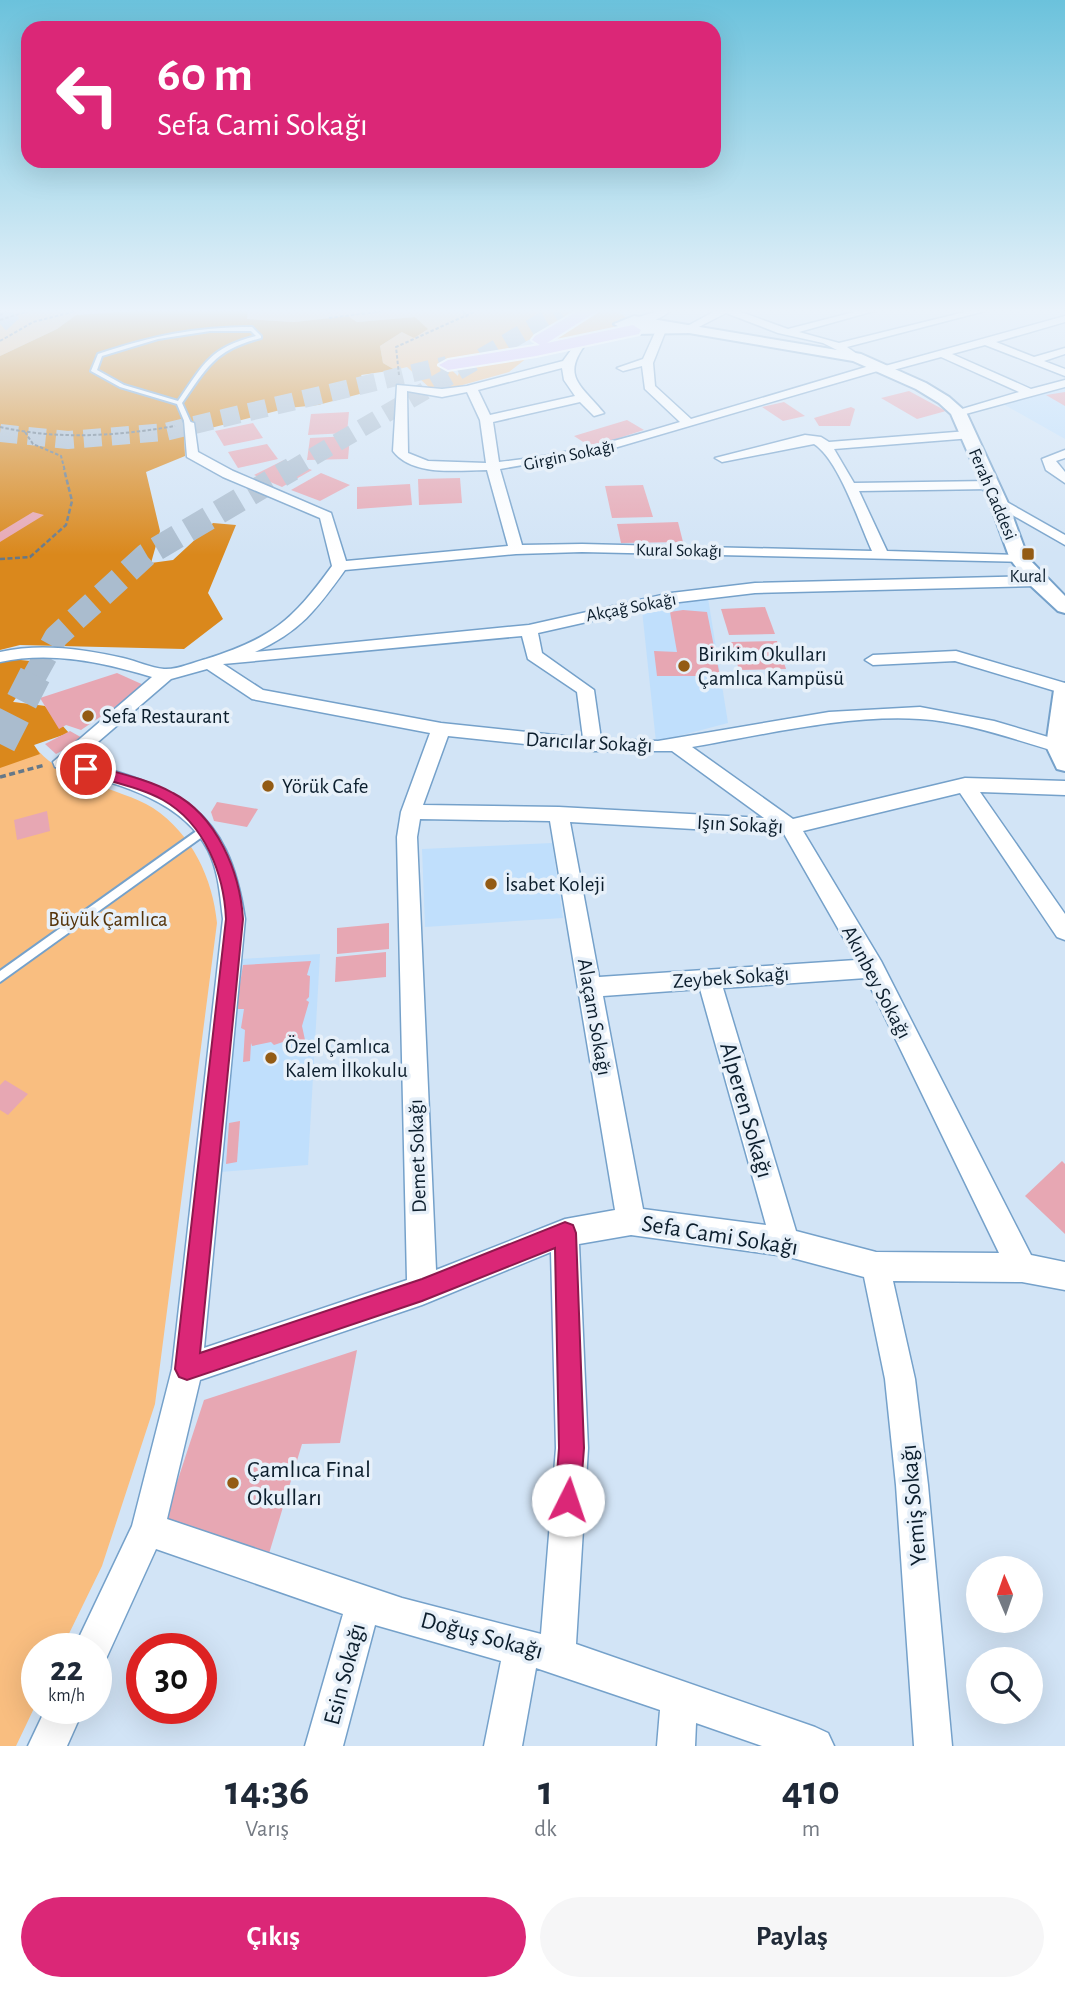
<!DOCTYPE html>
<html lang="tr">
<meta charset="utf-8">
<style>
:root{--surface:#fff;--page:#f6f6f7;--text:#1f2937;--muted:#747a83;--accent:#db2777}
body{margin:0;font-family:"Alegreya Sans",sans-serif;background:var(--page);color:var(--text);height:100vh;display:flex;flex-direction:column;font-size:26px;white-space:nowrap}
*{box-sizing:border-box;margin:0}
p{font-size:23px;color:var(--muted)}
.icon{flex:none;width:38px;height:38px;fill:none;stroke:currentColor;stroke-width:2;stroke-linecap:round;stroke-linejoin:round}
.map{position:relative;height:1746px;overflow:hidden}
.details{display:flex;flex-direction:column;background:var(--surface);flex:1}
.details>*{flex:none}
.banner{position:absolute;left:21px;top:21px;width:700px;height:147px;border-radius:21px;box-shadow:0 7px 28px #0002;background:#db2777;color:#fff;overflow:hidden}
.needle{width:46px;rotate:358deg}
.controls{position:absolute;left:966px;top:1556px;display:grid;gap:14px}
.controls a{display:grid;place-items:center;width:77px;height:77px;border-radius:50%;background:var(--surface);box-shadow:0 7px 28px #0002;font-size:35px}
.speed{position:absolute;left:21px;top:1633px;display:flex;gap:14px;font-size:35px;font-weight:700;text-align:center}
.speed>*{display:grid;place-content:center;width:91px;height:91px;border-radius:50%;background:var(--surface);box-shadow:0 7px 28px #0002;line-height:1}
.speed small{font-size:18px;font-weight:400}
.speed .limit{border:10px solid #d22;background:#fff;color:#111}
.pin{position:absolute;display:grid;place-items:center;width:60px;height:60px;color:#fff;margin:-30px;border:4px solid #fff;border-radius:50%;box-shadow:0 2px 7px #0007}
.me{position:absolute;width:77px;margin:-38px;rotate:4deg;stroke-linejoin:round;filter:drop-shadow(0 0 5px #0008)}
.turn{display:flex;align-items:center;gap:24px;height:147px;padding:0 21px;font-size:32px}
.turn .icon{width:91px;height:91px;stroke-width:2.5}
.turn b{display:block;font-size:49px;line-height:60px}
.eta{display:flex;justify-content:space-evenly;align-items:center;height:119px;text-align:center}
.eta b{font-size:42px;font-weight:700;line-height:49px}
.action{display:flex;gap:14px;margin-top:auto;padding:14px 21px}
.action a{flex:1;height:80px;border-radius:42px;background:var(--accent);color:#fff;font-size:28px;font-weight:700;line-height:80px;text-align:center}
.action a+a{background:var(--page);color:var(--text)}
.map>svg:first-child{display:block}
.built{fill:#c0dffc}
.green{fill:#f9be80}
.forest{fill:#da881c}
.building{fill:#e7a7b3}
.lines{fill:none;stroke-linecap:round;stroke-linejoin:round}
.primary-tunnel-far2{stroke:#aabcce;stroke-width:18;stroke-dasharray:18 10;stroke-linecap:butt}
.primary-tunnel-far1{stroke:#aabcce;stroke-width:24;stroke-dasharray:24 12;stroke-linecap:butt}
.primary-tunnel{stroke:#aabcce;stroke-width:32;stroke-dasharray:32 16;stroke-linecap:butt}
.service-casing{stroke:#75a1ca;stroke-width:4}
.minor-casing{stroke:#75a1ca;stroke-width:3}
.tertiary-casing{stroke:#75a1ca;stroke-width:4}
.primary-casing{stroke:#fff;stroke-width:4}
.path-far2{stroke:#667888;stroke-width:2;stroke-dasharray:3.5 2;stroke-linecap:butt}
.path-far1{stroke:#667888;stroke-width:2.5;stroke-dasharray:5 2.5;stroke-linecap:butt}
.path{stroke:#667888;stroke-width:3.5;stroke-dasharray:6 3.5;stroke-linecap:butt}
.service{fill:#fff;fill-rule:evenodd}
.minor{fill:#fff;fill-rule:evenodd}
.tertiary{fill:#fff;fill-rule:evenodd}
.primary{fill:#e2c5fe;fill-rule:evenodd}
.route{fill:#db2777;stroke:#8e194d;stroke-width:2}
.poi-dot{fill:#935b14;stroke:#e7f0f9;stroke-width:2.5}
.labels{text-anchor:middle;stroke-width:7;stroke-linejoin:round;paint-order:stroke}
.far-street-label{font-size:18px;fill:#0c1e2d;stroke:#e7f0f9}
.far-poi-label{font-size:18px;fill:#0c1e2d;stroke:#e7f0f9}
.poi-label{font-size:21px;fill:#0c1e2d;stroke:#e7f0f9;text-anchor:start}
.street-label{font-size:21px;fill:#0c1e2d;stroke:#e7f0f9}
.park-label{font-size:21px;fill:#54330a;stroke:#e7f0f9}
.near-street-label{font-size:24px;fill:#0c1e2d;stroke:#e7f0f9}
.near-poi-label{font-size:24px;fill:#0c1e2d;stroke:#e7f0f9;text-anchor:start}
</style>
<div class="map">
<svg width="1065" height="1746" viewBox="0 0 1065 1746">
<rect width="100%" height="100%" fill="#d2e4f6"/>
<g class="built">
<polygon points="1065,386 1065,439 1003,404"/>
<polygon points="708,598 728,723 656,742 642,610"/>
<polygon points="552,843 563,918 425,927 422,849"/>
<polygon points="320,954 308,1165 220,1172 240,959"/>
</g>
<g class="green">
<polygon points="0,311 134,311 76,315 57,329 0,356"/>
<path d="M248 311H580C540 338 491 361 441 360L458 376 460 368 532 354 509 372 441 391 432 390 407 367 395 370 383 363 380 346 402 332 427 329 415 317 357 322 348 316 294 322 247 319Z"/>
<polygon points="596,311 617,311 627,318 623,322 627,327 518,352 577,326"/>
<path d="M0 662H41L13 702 45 706 34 746C51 767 68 772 93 783 112 791 135 797 153 808 192 834 213 879 217 923L155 1404 102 1566 62 1648H37V1702L16 1746H0Z"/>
</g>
<g class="forest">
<polygon points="134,311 248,311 247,319 294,322 348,316 357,322 415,317 428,329 414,338 402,332 380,346 383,363 395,370 361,375 371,391 318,405 288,408 184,435 185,456 146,472 160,531 151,563 173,560 213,523 236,525 208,593 223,619 184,649 20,645 0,650 0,356 57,329 76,315"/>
<polygon points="10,659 41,662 13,702 45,706 69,733 34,745 40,754 0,768 0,662"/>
</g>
<g class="building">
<polygon points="909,391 946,411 917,419 881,398"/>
<polygon points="1065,392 1065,406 1046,395"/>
<polygon points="784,402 805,416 783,421 762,407"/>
<polygon points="851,407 855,409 850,426 819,426 814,418"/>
<polygon points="349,412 347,433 308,435 311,414"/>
<polygon points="627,420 644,430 591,447 574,436"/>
<polygon points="253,423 263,438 224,446 215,431"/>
<polygon points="350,436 348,459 307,460 310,438"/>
<polygon points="267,444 278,459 238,468 228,452"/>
<polygon points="284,460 312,470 282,487 254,475"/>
<polygon points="321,473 350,485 320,501 291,490"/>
<polygon points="460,478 462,503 419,505 418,479"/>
<polygon points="410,484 412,505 357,509 357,487"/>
<polygon points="643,485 653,517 612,518 605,486"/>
<polygon points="33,512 44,515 0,542 0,532"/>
<polygon points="678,522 683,542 621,543 617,524"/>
<polygon points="765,607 775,634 729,635 721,609"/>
<polygon points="683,610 707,612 720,676 657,676 654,651 677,652 670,612"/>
<polygon points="777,641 786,669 739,670 731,642"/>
<polygon points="117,673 146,686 81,730 66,725 59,729 40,698"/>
<polygon points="70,731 84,739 56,754 45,744"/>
<polygon points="217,802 258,809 247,827 214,821 211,812"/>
<polygon points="47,811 50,831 17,840 14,820"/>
<polygon points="389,923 389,949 337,954 337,928"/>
<polygon points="386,952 386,977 335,982 336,957"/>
<polygon points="311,961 307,975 310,976 309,997 306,1000 309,1002 302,1026 305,1040 303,1043 286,1041 274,1045 271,1042 252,1046 251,1043 250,1061 243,1062 245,1030 241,1028 244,1009 236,1009 243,965"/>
<polygon points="5,1080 28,1094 8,1115 0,1110 0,1085"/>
<polygon points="240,1121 237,1162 226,1164 229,1123"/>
<polygon points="1062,1161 1065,1164 1065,1234 1025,1196"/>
<polygon points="357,1350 340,1443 302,1444 268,1557 164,1522 204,1400"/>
</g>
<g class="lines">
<g class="primary-tunnel-far2">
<polyline points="0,324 14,311"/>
<polyline points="0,433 68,440 165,432 447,365"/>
<polyline points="289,471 560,311"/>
</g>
<polyline class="primary-tunnel-far1" points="34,677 56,637 146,555 292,469"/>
<polyline class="primary-tunnel" points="0,744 35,675"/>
<g class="service-casing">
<g id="service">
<path d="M252 327 261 336V338C215 350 208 366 182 403L191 423 190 424 185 423 177 404 120 387 91 371 98 354C152 336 195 327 252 327ZM210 331H251L256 336C209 348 204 364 178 401L124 385 97 370 102 356 158 339Z"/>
<polygon points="205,825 209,826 210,829 209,832 0,982 0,971"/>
</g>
</g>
<g class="minor-casing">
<g id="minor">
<path d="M658 311H670C660 320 641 327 629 320Z"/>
<polygon points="715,311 738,311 788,329 858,311 874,311 799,332 839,343 969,311 985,311 847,347 857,354 851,357 823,343 778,333 726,313 689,332 680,330"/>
<path d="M1065 316V322L996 342 1034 357 1065 348V354L1044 361 1065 369V376L985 345 952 354 1031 389 1065 380V387L962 415 952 412 1019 392 941 357 886 372 881 370 604 451 500 469 522 545 582 544 872 551C859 523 839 460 814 444L722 462 715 458 805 435 821 437 829 442 968 431 974 435 972 438 834 449 854 483 990 481 997 485 990 489 859 491 887 551 1019 555 1026 559 1024 562 582 552 516 554 345 570C317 609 300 632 255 652L529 625 671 593 755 583 1037 576 1045 581 1037 586 755 593 671 603 538 633 542 653 594 690 601 739 658 741 829 712 920 707 994 721 1065 742V754C1018 741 969 722 920 719 850 714 762 735 692 747L793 819 965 778 1065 781V795L980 792 1065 914V940L1057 937 960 793 803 831 881 961 1031 1255 1065 1262V1290L1022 1282 893 1281 915 1379 928 1485 952 1746H914L896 1485 885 1379 864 1277 785 1256 631 1235 579 1244 588 1448 576 1644 815 1727 828 1733 834 1746H762L696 1723 695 1746H657L660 1710 536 1668 522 1746H484L501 1661 375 1625 343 1746H305L343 1614 156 1549 105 1661 96 1664V1648H74L132 1526 172 1369 223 919C220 896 219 872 208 850 180 796 109 782 55 767L53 762 152 677C102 662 51 651 0 662V652C41 643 82 649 123 658 136 661 151 668 164 669 177 670 194 662 206 659 272 638 292 621 332 566L320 518 223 477 187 457 184 420 194 423 198 452 233 471 331 513 346 561 508 546 487 470C458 470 413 477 393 451L397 385 442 389 467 386 563 361 579 339H587L588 341C560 376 580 384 604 413L594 416 580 402 493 422 499 462C561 456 621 440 680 422L645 389 642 366 623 371 617 368 643 359 657 328 666 330 653 363 655 386 691 419 876 364 885 366ZM562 368 564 380 575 396 490 415 478 390ZM407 391 442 397 467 392 480 420 486 463 428 461 408 453ZM522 636 528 659 577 692 583 738 441 723 263 690 223 664ZM207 669 252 699 430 733 401 812 397 837 407 1280 204 1348 245 919C228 805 179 789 77 760L171 679ZM448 736 593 751H672L764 818 559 807 423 805ZM420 819 550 821 615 1210 565 1219 436 1270 417 837ZM570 822 784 834 856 960 599 977ZM866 978 999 1253 876 1252 796 1231 723 988ZM700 989 766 1225 643 1209 603 996ZM551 1252 556 1448 541 1634 402 1598 167 1519 200 1380 422 1305Z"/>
<polygon points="1065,450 1065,458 1056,461 1065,472 1065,483 1046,470 1042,459"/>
<polygon points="998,497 1065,535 1065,545 993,504 993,498"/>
<polygon points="956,651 1065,683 1065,694 955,661 873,665 865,660 873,655"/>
<polygon points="46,1708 84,1708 67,1746 28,1746"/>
</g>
</g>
<g class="tertiary-casing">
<g id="tertiary">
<polygon points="634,316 861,354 926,383 949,397 966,412 1007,501 1028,558 1065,596 1065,613 1058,611 1030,585 1010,559 989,501 951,414 939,403 916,389 853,361 689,333 633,334 614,324"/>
<polygon points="1065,683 1065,771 1057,769 1046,746 1054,690"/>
</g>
</g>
<g class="primary-casing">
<polygon id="primary" points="578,311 597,311 547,343 633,325 641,330 639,334 536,356 448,370 439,365 448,360 540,345 532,340 535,336"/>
</g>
<g class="path-far2">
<polyline points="463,311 467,317"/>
<polyline points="0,315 6,311"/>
<polyline points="329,318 384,311"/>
<polyline points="0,320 28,311"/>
<polyline points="0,341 33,322 76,311"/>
<polyline points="399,375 396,347 476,311"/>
<path d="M0 427C58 440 117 436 175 426"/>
<polyline points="25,432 33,444 61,456 65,471"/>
</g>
<polyline class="path-far1" points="0,559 30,557 66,525 72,501 64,469"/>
<polyline class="path" points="0,777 45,765"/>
<use href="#service" class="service"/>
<use href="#minor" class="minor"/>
<use href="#tertiary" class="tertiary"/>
<use href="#primary" class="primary"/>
</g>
<linearGradient id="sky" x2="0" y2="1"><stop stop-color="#6bc2dc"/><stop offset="0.56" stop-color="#ebf3fb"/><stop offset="1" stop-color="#ebf3fb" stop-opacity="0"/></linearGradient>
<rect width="1065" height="555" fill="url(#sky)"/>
<path class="route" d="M86 764C114 772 148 779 173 793 217 816 240 872 243 919L200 1353 422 1279 565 1222 573 1225 576 1233 584 1448 580 1500 577 1509 568 1512 559 1509 555 1500 559 1448 555 1248 422 1301 187 1380 179 1377 175 1369 226 919C224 874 205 824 163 800 140 787 107 781 81 772V765Z"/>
<g class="poi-dot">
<rect x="1021" y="547" width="14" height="14" rx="3.5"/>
<circle cx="684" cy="666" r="7"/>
<circle cx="88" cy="716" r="7"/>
<circle cx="268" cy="786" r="7"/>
<circle cx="491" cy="884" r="7"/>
<circle cx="271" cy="1058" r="7"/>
<circle cx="233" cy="1483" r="7"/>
</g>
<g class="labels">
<g class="far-street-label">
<text transform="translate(569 455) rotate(-12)" y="6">Girgin Sokağı</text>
<text transform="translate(993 494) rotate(67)" y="6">Ferah Caddesi</text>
<text transform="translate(679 550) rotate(1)" y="6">Kural Sokağı</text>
<text transform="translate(631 607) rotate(-11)" y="6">Akçağ Sokağı</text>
</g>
<g class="far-poi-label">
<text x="1028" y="582">Kural</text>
</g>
<g class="poi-label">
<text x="698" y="661">Birikim Okulları<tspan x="698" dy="24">Çamlıca Kampüsü</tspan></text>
<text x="102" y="723">Sefa Restaurant</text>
<text x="282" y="793">Yörük Cafe</text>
<text x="505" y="891">İsabet Koleji</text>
<text x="285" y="1053">Özel Çamlıca<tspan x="285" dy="24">Kalem İlkokulu</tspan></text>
</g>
<g class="street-label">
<text transform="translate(589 742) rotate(3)" y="7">Darıcılar Sokağı</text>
<text transform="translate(740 824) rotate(3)" y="7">Işın Sokağı</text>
<text transform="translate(731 977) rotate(-4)" y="7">Zeybek Sokağı</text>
<text transform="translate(877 982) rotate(62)" y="7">Akınbey Sokağı</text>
<text transform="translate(595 1017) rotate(80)" y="7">Alaçam Sokağı</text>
<text transform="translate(417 1156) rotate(-92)" y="7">Demet Sokağı</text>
</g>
<g class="park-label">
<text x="108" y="926">Büyük Çamlıca</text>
</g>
<g class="near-street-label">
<text transform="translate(747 1110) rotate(74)" y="8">Alperen Sokağı</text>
<text transform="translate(720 1235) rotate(9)" y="8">Sefa Cami Sokağı</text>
<text transform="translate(913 1505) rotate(-95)" y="8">Yemiş Sokağı</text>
<text transform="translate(482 1635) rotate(15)" y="8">Doğuş Sokağı</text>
<text transform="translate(344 1674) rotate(-75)" y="8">Esin Sokağı</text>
</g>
<g class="near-poi-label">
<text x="247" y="1477">Çamlıca Final<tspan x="247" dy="28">Okulları</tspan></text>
</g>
</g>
</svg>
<div class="controls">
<a><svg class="needle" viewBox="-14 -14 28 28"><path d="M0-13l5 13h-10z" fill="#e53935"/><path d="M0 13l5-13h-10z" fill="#747a83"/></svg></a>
<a><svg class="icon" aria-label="search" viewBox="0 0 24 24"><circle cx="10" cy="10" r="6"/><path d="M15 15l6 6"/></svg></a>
</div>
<div class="speed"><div>22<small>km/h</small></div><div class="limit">30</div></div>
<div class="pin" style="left:86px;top:769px;background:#d93025"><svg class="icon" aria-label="arrive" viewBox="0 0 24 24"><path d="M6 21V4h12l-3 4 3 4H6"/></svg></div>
<svg class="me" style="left:568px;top:1500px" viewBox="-20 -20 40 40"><circle r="19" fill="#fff"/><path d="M0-13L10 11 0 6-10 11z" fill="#db2777"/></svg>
<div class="banner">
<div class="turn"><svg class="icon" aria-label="left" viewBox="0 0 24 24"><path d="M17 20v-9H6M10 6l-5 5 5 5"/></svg><div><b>60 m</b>Sefa Cami Sokağı</div></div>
</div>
</div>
<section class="details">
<div class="eta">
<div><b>14:36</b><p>Varış</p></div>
<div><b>1</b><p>dk</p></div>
<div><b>410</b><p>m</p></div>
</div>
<div class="action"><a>Çıkış</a><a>Paylaş</a></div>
</section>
